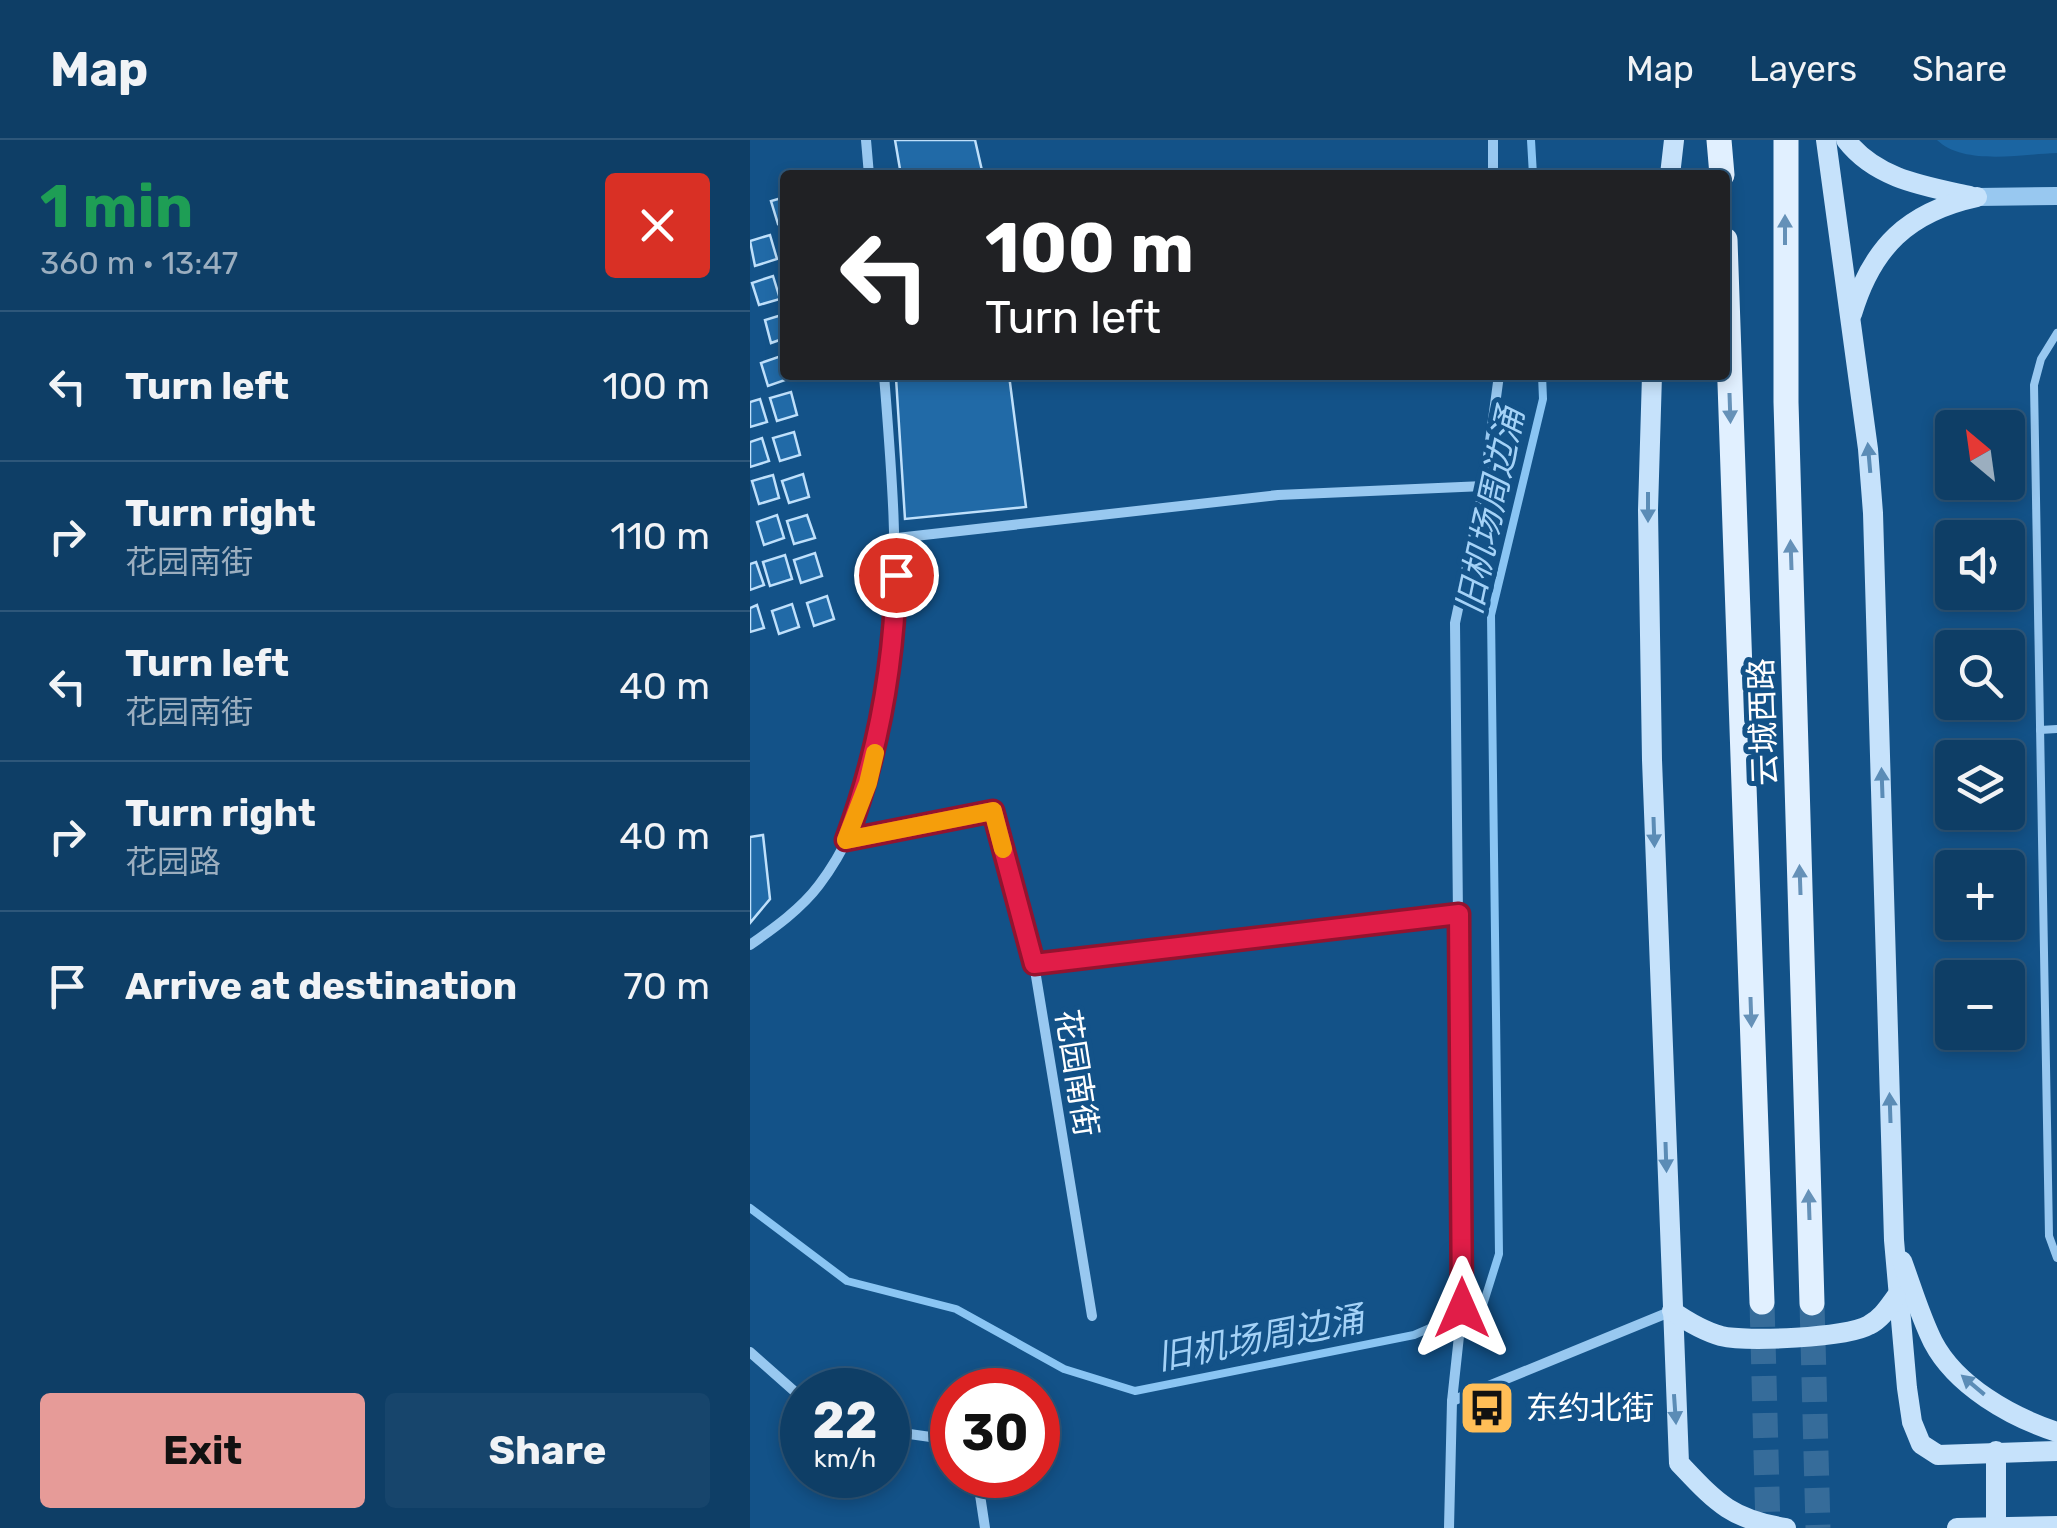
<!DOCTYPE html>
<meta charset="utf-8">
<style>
:root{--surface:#0e3e66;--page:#17456c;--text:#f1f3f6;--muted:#9baebf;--line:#2e577a;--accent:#e69b98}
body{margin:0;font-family:Rubik,"Noto Sans SC",sans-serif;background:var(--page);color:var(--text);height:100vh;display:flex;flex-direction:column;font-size:38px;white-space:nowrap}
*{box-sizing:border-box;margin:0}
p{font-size:32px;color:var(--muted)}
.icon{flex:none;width:55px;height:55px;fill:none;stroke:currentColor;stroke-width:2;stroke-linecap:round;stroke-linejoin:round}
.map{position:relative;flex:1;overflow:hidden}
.sheet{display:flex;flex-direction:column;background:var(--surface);width:750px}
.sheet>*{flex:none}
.hud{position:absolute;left:30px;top:30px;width:950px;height:210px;border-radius:10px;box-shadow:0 5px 15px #0003,0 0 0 2px var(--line);background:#202124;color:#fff;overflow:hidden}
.needle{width:65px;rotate:331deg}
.fabs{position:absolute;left:1185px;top:270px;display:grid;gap:20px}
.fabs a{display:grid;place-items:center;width:90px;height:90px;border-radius:10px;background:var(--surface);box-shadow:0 5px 15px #0003,0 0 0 2px var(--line);font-size:50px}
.speed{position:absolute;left:30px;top:1228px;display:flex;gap:20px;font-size:50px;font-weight:700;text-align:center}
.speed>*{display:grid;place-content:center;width:130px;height:130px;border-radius:50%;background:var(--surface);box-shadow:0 5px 15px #0003,0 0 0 2px var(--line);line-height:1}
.speed small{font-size:25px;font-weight:400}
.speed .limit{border:15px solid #d22;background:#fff;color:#111}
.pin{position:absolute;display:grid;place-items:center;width:85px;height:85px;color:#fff;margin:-42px;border:5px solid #fff;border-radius:50%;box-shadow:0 2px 10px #0007}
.me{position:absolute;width:110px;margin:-55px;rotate:0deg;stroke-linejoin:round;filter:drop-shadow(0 0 8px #0008)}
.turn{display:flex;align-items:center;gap:35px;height:210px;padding:0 40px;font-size:45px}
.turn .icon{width:130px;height:130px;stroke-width:2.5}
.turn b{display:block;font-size:70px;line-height:85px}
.round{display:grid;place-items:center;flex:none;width:105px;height:105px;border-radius:10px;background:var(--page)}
.overview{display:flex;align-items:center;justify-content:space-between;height:170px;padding:0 40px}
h1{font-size:60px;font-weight:700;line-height:75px;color:#1e9e55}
.primary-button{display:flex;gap:20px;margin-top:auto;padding:20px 40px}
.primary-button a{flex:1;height:115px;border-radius:10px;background:var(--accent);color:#111;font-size:40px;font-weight:700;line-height:115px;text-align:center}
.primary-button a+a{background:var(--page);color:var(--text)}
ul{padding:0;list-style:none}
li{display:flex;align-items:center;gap:30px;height:150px;padding:0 40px;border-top:2px solid var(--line)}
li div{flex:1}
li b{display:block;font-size:38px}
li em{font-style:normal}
header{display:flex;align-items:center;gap:60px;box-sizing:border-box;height:140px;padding:0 50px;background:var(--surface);border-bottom:2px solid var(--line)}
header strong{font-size:48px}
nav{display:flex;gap:55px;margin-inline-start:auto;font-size:35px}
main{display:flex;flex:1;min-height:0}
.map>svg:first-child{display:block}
.green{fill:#1b65a2}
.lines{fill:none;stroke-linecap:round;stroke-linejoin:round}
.stream{stroke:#8ac5f3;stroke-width:8}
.building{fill:#216aa7;stroke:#bfe0fb;stroke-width:2.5}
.primary-tunnel{stroke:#366c9a;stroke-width:25;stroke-dasharray:25 12;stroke-linecap:butt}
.service{stroke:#98c8f0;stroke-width:8}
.minor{stroke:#98c8f0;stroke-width:10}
.tertiary{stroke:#98c8f0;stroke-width:18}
.secondary{stroke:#c6e2fb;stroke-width:20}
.primary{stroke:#e1f0ff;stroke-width:25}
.oneway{fill:#6591b8}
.oneway2{fill:#5b8cb6}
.route-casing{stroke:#92132f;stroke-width:25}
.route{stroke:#e11d48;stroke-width:18}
.slow{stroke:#f59e0b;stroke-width:18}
.labels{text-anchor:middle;stroke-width:10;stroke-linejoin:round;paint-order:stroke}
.street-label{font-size:32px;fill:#fff;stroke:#135288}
.poi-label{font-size:32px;fill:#fff;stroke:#135288;text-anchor:start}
.water-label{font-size:35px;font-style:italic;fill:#a4d2f7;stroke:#135288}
</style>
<header>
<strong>Map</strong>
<nav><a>Map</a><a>Layers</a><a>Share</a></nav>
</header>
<main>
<section class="sheet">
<div class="overview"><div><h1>1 min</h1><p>360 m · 13:47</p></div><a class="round" style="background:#d93025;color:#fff"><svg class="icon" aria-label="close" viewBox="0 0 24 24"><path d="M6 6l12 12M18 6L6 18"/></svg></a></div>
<ul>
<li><svg class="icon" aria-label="left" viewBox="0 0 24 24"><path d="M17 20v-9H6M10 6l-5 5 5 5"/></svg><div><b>Turn left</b></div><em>100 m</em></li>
<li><svg class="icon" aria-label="right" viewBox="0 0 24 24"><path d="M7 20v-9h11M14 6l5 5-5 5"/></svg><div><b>Turn right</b><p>花园南街</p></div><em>110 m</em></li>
<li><svg class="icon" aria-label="left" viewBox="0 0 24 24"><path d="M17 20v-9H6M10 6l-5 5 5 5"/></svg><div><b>Turn left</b><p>花园南街</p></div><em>40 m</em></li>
<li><svg class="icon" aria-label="right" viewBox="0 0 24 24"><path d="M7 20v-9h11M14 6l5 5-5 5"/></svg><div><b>Turn right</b><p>花园路</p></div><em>40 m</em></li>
<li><svg class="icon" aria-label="arrive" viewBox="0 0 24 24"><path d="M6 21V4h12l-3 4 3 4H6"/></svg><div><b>Arrive at destination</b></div><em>70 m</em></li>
</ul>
<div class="primary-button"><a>Exit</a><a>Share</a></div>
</section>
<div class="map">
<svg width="1307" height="1388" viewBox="0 0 1307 1388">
<rect width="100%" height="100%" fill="#135288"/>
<path class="green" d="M1187 0H1307V13C1272 14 1214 26 1187 0Z"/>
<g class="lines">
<g class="stream">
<polyline points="781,0 783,35"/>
<polyline points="0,1068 97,1141 206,1169 314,1229 385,1251 664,1195 733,1165 749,1114 741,475 793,259 792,235"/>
</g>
</g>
<g class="building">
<polygon points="145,0 225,0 233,35 151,35"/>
<polygon points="35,57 35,82 28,84 21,61"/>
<polygon points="20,95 27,119 5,126 0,101"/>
<polygon points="23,136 30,159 9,165 2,143"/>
<polygon points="35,174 35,198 21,203 15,180"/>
<polygon points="31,216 38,239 18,246 11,223"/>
<polygon points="178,235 259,235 276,367 155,379 146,238"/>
<polygon points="41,252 47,275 27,281 20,258"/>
<polygon points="10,259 17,282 0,287 0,262"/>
<polygon points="44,292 50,315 30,321 23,298"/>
<polygon points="12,298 19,321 0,327 0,302"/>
<polygon points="53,334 59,357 39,363 32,341"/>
<polygon points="23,335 29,358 9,364 2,341"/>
<polygon points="27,375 34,398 14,405 7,382"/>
<polygon points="57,375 65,398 44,404 37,381"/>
<polygon points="65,413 72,436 51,443 44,420"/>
<polygon points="35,415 42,439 20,446 13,422"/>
<polygon points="6,422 14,445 0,450 0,424"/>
<polygon points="77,456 84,479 64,486 57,463"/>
<polygon points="42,464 49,487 29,494 22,471"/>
<polygon points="7,465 14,488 0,492 0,468"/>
<polygon points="13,695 20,759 0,783 0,697"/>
</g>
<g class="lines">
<g class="primary-tunnel">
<polyline points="1012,1162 1018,1388"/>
<polyline points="1062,1163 1068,1388"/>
</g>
<g class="service">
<polyline points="1307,193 1291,219 1284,245 1299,1096 1307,1118"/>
<polyline points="1290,590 1307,589"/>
</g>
<g class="minor">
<polyline points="116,0 119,35"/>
<polyline points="743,0 743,35"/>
<polyline points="749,235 734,346 705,483 712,1168 702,1261 922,1171"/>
<polyline points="147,398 528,355 734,346"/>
<polyline points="97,700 243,671 284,824 342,1176"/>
<path d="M0 805C24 788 51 769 69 745 168 615 146 388 134 235"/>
<polyline points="284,824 709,774"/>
<polyline points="0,1212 52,1258"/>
<polyline points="138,1291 202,1300"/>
<polyline points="227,1335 235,1388"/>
<polyline points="699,1388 702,1261"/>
</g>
<polyline class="tertiary" points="1227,57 1307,56"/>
<g class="secondary">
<polyline points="1076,0 1118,309 1123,373 1144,1100 1157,1248 1162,1282 1171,1304 1188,1315 1307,1311"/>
<path d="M1096 0C1126 39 1174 46 1220 56"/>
<polyline points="920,35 924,0"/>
<path d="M1102 174C1122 107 1158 72 1227 57"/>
<path d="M902 235 898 370 902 620 929 1323C966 1362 980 1379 1036 1388"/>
<path d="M1152 1121C1162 1148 1170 1176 1183 1202 1206 1246 1261 1277 1307 1292"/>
<path d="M922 1171C938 1182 953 1191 971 1196 996 1202 1097 1198 1119 1185 1131 1179 1138 1168 1146 1157"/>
<polyline points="1246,1387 1246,1311"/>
<polyline points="1207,1388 1307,1386"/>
</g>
<g class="primary">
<polyline points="969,0 972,35"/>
<polyline points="1036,0 1036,262 1062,1163"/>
<polyline points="975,100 1012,1162"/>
</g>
</g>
<defs><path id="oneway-solid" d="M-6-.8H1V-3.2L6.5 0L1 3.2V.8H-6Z" transform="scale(2.5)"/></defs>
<g class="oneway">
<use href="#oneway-solid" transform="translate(1035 90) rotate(-90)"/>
<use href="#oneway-solid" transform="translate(980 268) rotate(88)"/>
<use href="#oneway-solid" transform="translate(1041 415) rotate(-92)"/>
<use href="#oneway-solid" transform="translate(1050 740) rotate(-92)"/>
<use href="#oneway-solid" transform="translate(1001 872) rotate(88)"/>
<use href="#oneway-solid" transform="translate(1059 1065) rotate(-92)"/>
</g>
<g class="oneway2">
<use href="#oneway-solid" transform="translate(1119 318) rotate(-95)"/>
<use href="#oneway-solid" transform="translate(898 367) rotate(90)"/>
<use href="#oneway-solid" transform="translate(1132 643) rotate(-92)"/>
<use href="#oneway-solid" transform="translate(904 692) rotate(88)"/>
<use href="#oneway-solid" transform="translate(1140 968) rotate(-92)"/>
<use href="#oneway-solid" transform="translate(916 1017) rotate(88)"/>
<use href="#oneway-solid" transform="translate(1223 1245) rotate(-140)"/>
<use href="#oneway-solid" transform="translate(925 1269) rotate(86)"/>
</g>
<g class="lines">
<g class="route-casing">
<path id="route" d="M146 435C144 527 128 614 96 700L243 671 284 824 709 774 712 1168"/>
</g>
<use href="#route" class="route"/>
<polyline class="slow" points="125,613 118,643 96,700 243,671 253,709"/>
</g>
<defs>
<g id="bus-square" transform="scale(2.875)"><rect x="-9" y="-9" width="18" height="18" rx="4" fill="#ffbe57" stroke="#135288"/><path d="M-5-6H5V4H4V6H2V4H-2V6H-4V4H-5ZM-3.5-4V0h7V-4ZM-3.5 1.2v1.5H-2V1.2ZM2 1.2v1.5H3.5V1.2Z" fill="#111"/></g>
</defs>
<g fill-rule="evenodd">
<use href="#bus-square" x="737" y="1268"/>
</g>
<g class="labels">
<g class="street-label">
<text transform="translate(1013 582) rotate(-92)" y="11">云城西路</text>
<text transform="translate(327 933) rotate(81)" y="11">花园南街</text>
</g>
<g class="poi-label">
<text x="776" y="1279">东约北街</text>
</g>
<g class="water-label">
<text transform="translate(740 371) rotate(-78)" y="12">旧机场周边涌</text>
<text transform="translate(510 1198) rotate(-11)" y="12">旧机场周边涌</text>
</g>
</g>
</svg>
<div class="fabs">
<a><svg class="needle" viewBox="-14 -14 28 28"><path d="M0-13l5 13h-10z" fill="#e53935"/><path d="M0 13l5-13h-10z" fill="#9baebf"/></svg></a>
<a><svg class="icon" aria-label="sound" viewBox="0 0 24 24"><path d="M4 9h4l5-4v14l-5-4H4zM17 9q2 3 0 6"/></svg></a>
<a><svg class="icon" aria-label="search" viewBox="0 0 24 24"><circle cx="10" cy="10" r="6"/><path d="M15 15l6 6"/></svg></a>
<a><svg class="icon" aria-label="layers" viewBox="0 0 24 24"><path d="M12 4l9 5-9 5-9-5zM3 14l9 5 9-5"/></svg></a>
<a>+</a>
<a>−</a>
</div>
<div class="speed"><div>22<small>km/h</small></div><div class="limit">30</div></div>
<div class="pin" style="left:146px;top:435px;background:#d93025"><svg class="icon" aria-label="arrive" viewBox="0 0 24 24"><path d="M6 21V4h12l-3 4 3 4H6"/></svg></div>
<svg class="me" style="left:712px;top:1168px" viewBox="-20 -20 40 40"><path d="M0-17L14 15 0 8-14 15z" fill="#e11d48" stroke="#fff" stroke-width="4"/></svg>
<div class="hud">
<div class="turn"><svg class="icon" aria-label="left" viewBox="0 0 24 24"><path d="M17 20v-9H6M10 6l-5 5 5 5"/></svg><div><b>100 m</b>Turn left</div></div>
</div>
</div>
</main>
